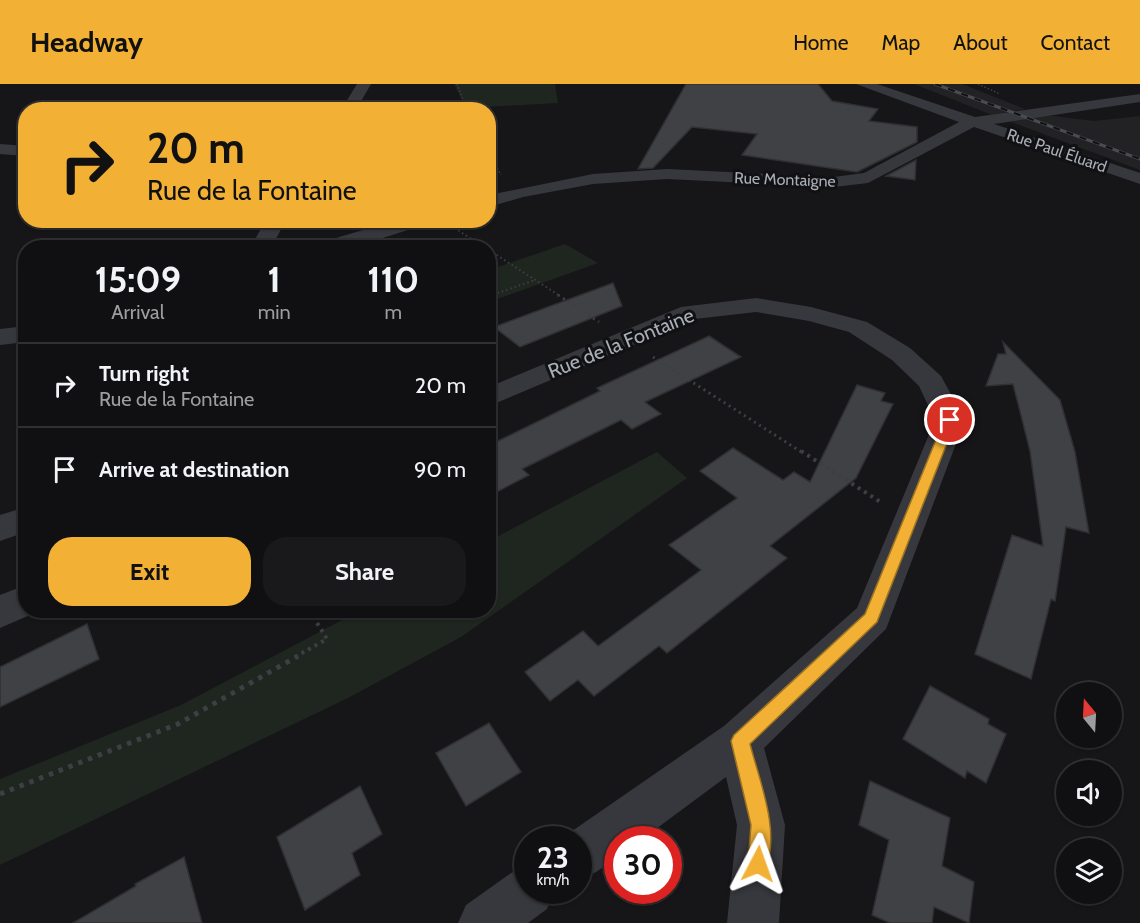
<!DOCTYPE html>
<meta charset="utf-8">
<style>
:root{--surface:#101012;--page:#19191b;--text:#f1f3f6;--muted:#9c9d9f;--line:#303032;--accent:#f2b134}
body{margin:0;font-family:Cabin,sans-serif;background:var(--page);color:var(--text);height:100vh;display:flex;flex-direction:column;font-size:22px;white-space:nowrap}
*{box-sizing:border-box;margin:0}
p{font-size:20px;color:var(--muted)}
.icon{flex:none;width:33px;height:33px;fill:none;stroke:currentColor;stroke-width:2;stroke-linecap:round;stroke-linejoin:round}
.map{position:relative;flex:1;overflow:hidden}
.drawer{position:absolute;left:18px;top:156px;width:478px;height:378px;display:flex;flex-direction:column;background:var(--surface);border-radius:24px;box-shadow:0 2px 4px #0004,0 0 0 2px var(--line)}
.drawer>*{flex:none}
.hud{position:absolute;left:18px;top:18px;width:478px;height:126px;border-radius:24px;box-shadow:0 2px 4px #0004,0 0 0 2px var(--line);background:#f2b134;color:#111;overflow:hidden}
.needle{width:39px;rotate:342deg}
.buttons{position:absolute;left:1056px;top:598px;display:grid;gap:12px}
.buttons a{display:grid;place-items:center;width:66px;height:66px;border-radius:50%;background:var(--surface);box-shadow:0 2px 4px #0004,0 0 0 2px var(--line);font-size:30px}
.speed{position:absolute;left:514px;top:742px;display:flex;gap:12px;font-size:30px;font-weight:700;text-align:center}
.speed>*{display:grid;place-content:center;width:78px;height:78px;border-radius:50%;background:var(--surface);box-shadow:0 2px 4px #0004,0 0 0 2px var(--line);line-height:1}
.speed small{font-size:15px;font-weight:400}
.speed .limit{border:9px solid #d22;background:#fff;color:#111}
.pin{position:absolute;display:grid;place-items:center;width:51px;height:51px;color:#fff;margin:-26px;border:3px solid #fff;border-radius:50%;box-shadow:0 2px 6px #0007}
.me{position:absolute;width:66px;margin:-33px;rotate:4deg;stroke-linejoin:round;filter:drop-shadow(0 0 4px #0008)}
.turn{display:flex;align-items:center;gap:21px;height:126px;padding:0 30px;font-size:27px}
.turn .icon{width:78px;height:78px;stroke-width:2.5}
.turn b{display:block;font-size:42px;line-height:51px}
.eta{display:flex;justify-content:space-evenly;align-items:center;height:102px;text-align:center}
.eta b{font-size:36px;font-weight:700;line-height:42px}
.primary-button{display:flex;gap:12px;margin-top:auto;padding:12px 30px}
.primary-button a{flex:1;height:69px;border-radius:24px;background:var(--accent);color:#111;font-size:24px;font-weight:700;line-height:69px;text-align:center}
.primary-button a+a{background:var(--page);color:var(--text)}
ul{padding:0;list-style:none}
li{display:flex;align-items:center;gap:18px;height:84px;padding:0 30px;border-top:2px solid var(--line)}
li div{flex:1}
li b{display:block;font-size:22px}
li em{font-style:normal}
header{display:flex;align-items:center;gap:36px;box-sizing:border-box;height:84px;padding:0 30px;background:var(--accent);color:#111}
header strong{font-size:28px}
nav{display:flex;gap:33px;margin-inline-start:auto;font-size:21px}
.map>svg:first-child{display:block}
.built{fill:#222225}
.green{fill:#1e261f}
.building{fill:#404145;stroke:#303034;stroke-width:1.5}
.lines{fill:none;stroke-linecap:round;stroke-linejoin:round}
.path-far4{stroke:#3d3f44;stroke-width:1.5;stroke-dasharray:1.5 2;stroke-linecap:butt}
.path-far3{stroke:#3d3f44;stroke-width:2;stroke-dasharray:1.5 3;stroke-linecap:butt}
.path-far2{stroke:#3d3f44;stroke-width:3;stroke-dasharray:2 4;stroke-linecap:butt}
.path-far1{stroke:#3d3f44;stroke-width:4;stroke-dasharray:3 4.5;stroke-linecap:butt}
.path{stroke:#3d3f44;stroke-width:5;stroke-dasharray:4.5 6;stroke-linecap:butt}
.minor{fill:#37383d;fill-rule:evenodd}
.rail-casing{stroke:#4a4c52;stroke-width:3}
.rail{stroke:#111113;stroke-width:2;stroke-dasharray:7;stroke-linecap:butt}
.route{fill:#f2b134;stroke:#9d7322;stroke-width:1.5}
.labels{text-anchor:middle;stroke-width:6;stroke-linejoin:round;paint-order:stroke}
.far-street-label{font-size:16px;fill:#a8adb8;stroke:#111113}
.street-label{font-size:20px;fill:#a8adb8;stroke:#111113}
</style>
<header>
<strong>Headway</strong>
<nav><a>Home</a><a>Map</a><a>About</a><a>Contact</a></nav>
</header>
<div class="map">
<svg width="1140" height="839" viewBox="0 0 1140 839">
<rect width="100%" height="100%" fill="#161618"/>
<g class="built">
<polygon points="914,0 962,0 1025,25 992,31"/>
<polygon points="1046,31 1094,37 1140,32 1140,86 1011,38"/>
</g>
<g class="green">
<polygon points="454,0 555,0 558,19 466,24"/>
<polygon points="565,160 598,179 489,218 489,186"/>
<polygon points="657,368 687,394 461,553 348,614 0,781 0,695 181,621 359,527 489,526 489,457"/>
</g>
<g class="building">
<polygon points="686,0 818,0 832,17 878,25 869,37 917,43 917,58 857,88 742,71 757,50 692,43 653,84 638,85"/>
<polygon points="916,76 915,96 886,92"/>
<polygon points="613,199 622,222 520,263 494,243"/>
<polygon points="709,252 741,273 645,318 661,330 632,345 621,336 522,385 529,391 489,412 489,354 494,359 600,307 597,304"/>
<polygon points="1003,258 1060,316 1075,368 1089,449 1066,443 1055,517 1051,515 1031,595 975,570 1012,451 1043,462 1030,367 1013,300 986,302 998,270 1006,270"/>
<polygon points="857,301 885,309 881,317 893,320 856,394 770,462 787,474 667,569 659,562 594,612 578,596 550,617 525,588 583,547 598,562 701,486 669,461 737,414 700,387 733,364 783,396 794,388 810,398"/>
<polygon points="87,540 99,575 0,623 0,583"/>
<polygon points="930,602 989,635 988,640 1006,650 986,699 967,687 965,694 903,655"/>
<polygon points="489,639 521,688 466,722 436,669"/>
<polygon points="870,697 950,734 942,782 974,798 969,839 934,823 932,839 890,839 872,831 889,756 859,741"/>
<polygon points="360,702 382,750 352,769 360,791 305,826 277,753"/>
<polygon points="184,773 202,839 73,839 136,802 135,800"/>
</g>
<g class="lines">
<g class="path-far4">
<polyline points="457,0 467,26"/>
<polyline points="978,0 1000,10"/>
<polyline points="452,26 466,24"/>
<polyline points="489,69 501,91"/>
</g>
<g class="path-far3">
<polyline points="447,139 485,164"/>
<polyline points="489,166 560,212"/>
<polyline points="489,212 535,196"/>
</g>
<g class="path-far2">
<polyline points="558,211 599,238"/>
<polyline points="489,212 492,211"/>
<polyline points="653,273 803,369"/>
</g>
<g class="path-far1">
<polyline points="801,367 882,419"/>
<polyline points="295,573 327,555 309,526"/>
</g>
<polyline class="path" points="0,710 178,640 298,572"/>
<g class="minor">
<polygon points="357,0 371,0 356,26 341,26"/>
<polygon points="856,0 877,0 975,33 1140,10 1140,18 994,40 1140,89 1140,100 974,43 868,99 834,103 667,95 593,100 523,113 489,123 489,111 593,90 667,85 834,93 864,89 959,38"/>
<polygon points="0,60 26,62 26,72 0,70"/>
<polygon points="266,136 286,136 271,164 250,164"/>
<polygon points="397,136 430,136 427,140 351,164 317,164 319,159"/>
<polygon points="756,214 811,223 867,238 910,264 941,292 965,336 886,545 764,664 785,741 779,839 727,839 737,741 726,693 641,756 618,756 618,773 596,788 579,796 579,756 561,756 562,754 724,642 857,524 935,336 919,302 892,276 849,248 809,237 756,228 695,235 489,322 489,303 681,223"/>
<polygon points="26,242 26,258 0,261 0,245"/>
<polygon points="26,423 26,448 0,457 0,431"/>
<polygon points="26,501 26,526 39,527 0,544 0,511"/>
<polygon points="528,782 528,807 554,807 547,825 528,839 458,839 466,821 511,789"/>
</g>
<g class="rail-casing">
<polyline id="rail" points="935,0 1140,75"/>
</g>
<use href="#rail" class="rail"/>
</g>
<path class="route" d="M950 332 956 336 877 538 750 660C760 699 781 748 765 787L758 790 751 787 748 780 751 741 731 657 734 651 865 530 944 336Z"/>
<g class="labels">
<g class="far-street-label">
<text transform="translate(1057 66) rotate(19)" y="6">Rue Paul Éluard</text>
<text transform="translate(785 95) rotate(2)" y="6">Rue Montaigne</text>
</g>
<g class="street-label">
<text transform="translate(621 259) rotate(-22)" y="7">Rue de la Fontaine</text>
</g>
</g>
</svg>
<div class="buttons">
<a><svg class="needle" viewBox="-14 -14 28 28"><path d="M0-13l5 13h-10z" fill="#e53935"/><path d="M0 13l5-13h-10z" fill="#9c9d9f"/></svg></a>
<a><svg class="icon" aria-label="sound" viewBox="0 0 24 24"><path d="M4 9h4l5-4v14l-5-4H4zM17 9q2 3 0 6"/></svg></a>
<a><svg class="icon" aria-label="layers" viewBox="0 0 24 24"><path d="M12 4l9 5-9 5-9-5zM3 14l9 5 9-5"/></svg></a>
</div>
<div class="speed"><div>23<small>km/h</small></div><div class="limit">30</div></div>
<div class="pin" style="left:950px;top:336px;background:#d93025"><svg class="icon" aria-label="arrive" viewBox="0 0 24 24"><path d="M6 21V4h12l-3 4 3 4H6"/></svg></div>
<svg class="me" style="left:758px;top:780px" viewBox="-20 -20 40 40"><path d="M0-17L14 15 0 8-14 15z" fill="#f2b134" stroke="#fff" stroke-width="4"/></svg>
<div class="hud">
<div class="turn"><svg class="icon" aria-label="right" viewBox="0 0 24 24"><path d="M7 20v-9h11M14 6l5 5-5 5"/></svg><div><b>20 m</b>Rue de la Fontaine</div></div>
</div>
<section class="drawer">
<div class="eta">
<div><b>15:09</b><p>Arrival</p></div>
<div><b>1</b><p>min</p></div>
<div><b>110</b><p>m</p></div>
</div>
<ul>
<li><svg class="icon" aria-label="right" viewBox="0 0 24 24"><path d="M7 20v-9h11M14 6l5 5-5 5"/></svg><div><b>Turn right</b><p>Rue de la Fontaine</p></div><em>20 m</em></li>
<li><svg class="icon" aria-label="arrive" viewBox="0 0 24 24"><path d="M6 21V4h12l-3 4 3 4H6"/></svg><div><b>Arrive at destination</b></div><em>90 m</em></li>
</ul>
<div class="primary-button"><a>Exit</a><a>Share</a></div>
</section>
</div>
